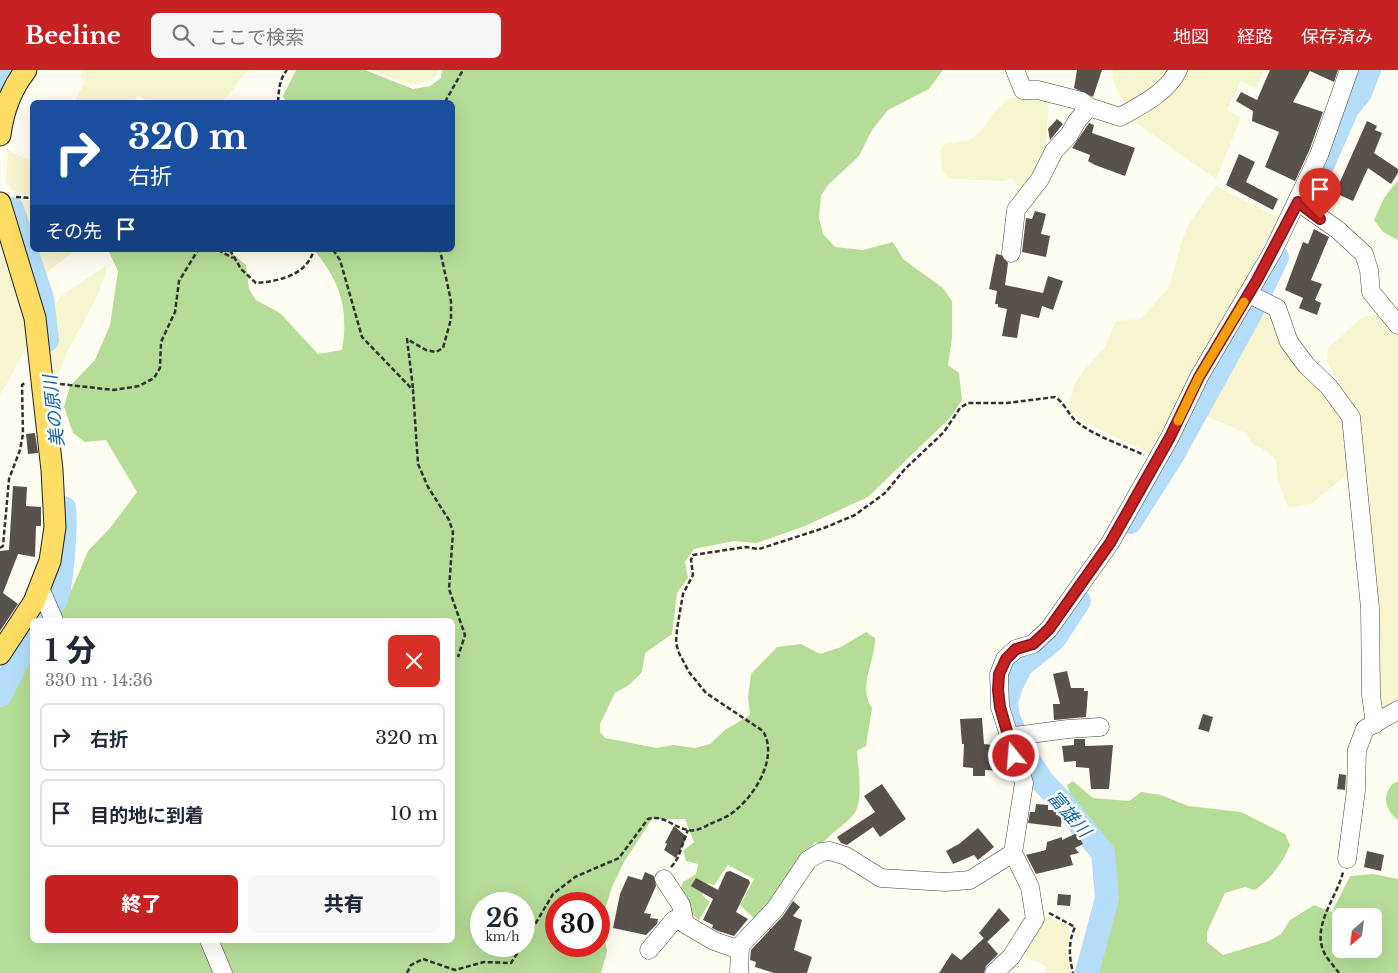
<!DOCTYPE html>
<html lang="ja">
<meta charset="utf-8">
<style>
:root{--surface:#fff;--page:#f6f6f7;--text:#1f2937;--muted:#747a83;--line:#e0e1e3;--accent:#c62123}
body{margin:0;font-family:"Libre Baskerville","Noto Sans JP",serif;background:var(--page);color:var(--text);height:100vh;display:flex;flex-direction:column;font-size:19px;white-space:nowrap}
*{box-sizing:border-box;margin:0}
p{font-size:16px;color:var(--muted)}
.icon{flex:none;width:28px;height:28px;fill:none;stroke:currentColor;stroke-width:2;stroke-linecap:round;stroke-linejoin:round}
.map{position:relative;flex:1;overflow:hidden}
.panel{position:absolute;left:30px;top:548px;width:425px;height:325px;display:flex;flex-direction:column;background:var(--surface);border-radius:8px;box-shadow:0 5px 20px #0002}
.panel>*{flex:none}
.guide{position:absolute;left:30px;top:30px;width:425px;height:152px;border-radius:8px;box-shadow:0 5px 20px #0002;background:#1a4fa0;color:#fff;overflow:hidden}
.needle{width:32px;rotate:208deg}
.tools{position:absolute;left:1332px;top:838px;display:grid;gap:10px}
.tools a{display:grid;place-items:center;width:50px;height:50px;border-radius:8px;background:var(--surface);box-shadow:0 5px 20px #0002;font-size:25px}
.speed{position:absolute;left:470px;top:822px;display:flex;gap:10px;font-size:25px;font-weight:700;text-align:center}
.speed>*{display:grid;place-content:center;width:65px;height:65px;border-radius:50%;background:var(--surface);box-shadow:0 5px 20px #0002;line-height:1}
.speed small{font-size:12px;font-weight:400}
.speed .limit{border:8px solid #d22;background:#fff;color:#111}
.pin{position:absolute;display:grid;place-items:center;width:42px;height:42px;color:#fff;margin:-51px -21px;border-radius:50% 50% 50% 0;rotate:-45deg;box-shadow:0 0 5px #0007}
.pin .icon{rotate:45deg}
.me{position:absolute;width:55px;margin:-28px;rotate:343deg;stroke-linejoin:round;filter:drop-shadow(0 0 4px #0008)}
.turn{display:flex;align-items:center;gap:18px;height:105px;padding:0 15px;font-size:22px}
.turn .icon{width:65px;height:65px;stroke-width:2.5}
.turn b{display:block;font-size:35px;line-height:42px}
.then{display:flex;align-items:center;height:48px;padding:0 15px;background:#0003;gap:10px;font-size:19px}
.round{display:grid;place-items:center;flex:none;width:52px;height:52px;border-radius:8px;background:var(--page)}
.headline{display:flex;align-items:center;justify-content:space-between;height:85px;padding:0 15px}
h1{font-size:30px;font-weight:800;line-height:38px}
.cta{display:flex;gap:10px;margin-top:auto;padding:10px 15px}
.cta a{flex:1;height:58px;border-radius:8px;background:var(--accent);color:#fff;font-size:20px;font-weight:800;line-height:58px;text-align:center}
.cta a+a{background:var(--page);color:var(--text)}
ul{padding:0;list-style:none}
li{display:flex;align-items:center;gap:15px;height:68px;margin:0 10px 8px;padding:0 5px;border:2px solid var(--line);border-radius:8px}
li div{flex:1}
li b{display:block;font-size:19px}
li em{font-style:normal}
header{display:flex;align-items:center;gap:30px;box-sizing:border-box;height:70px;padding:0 25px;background:var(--accent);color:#fff}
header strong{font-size:24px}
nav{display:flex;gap:28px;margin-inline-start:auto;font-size:18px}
.search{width:350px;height:45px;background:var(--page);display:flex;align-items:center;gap:12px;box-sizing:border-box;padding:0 18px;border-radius:8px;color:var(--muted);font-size:19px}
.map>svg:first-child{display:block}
.farmland{fill:#f7f4d0}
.forest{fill:#b5dd97;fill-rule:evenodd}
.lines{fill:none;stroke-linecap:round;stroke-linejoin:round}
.river{stroke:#b4ddf9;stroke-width:24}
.building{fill:#59514b}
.minor-casing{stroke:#424242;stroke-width:19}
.major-casing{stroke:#202020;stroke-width:23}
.path{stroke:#313131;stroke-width:2.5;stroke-dasharray:5 2.5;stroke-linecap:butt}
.minor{stroke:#fff;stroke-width:18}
.major{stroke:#fddd63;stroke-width:21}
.route-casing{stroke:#811517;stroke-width:12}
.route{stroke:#c62123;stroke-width:9}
.slow{stroke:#f59e0b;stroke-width:9}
.labels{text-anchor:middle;stroke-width:5;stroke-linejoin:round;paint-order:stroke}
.water-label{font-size:18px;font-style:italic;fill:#1262a7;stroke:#fff}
</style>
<header>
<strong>Beeline</strong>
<div class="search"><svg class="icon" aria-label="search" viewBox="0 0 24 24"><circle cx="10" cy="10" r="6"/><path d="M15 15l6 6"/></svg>ここで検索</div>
<nav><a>地図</a><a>経路</a><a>保存済み</a></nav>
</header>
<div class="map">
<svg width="1398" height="903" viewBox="0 0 1398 903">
<rect width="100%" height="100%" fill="#fffdf2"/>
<g class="farmland">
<polygon points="84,0 248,0 223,32 148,32 138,25 133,32 74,32 85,12 80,7"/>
<polygon points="375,0 439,0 433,9 417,15 403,13"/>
<polygon points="1113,0 1174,0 1128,39 1116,18 1112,8"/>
<polygon points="1183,0 1264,0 1255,18 1241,11 1227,40 1241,48 1216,109 1129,48"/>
<polygon points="1024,25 1049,28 1045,92 1023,122 1013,108 1004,111 950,109 942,101 940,80 945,74 971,69 983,58 994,42 1007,29"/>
<polygon points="8,80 32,92 32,124 22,125 12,120 6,112"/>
<polygon points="1216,116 1279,148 1231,236 1189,306 1154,385 1083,352 1069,339 1074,315 1085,299 1105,277 1116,251 1140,249 1166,221 1171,211 1182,170 1189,153"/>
<polygon points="19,129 32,130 32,180 76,180 46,203 41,204 21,152 16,132"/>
<polygon points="0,161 27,258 27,277 0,326"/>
<polygon points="106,196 106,203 94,233 68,280 57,309 55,308 50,270 54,236 61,226"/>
<polygon points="1261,239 1273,246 1346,351 1349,403 1311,434 1288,437 1278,411 1276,390 1266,381 1253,374 1245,363 1208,347 1206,344"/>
<polygon points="1377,244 1398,267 1398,632 1382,641 1379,638 1368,408 1361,393 1358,347 1327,292 1328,278 1361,248"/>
<polygon points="1042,843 1069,856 1067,882 1070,903 1046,903 1045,896 1023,885"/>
</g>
<g class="forest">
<path d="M296 0H365L413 19 430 16 441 8 442 0H943L929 19 888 40 872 60 859 86 827 116 821 126 819 148 823 164 835 177 863 180 893 172 903 189 943 218 952 231V268L948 295 959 303 962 330 950 348 868 427 805 456 757 473 734 471 694 479 685 492 688 508 677 523 672 564 645 583 642 602 629 615 615 623 600 654V662L605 668 657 678 673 675 695 678 710 674 725 660 750 645 748 627 751 604 777 577 801 574 820 584 841 577 866 562 875 568C876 591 857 616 872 638L866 676 857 681C858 696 864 732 854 744 845 755 831 763 822 774L815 772 757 851 740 835 754 809 728 795 714 815 708 813 702 825 710 832 699 850 688 841 679 822 683 812 696 804 698 794 686 791 683 781 694 772 685 749H652L624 792 612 817 602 849 607 882 601 903H0V605L32 557V870H452V550H39L72 519 88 481 110 458 137 422 106 370 85 372 73 363 64 337 70 316 95 290 110 255 118 201 108 180H228L246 195 249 219 256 230 280 243 318 284 342 280C349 239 340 211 314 180H452V32H286L283 26ZM481 834H524V876H481ZM556 834H599V876H556Z"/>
<polygon points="1398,110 1398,170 1383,162 1374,150 1384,128"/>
<path d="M1073 711 1093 728 1129 731 1141 722 1161 725 1188 736 1241 742 1285 764 1290 775C1282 794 1272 807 1255 820L1245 817 1225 823 1207 862V872L1223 885 1269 871 1281 864 1290 850 1314 835 1332 842 1350 806 1373 804 1398 809V903H1094C1099 858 1127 817 1106 771 1104 765 1098 761 1093 756 1081 743 1072 732 1067 715ZM1374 846V879H1341V846Z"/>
<path d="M1395 712H1398V750C1384 739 1381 724 1395 712Z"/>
</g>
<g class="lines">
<g class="river">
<polyline points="0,18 9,0"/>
<polyline points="1322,96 1347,39 1360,23 1369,0"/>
<polyline points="12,139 42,228 47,270"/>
<polyline points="1130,452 1172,386 1250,244 1277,187"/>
<polyline points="1079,531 1054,569 1021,596 1011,616 1006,632 1008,647 1022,680 1042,711 1063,733 1103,783 1107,828 1087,903"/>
<path d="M40 550C44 543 51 538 55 531 62 519 66 454 64 438"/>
<polyline points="0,625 32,563"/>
</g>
</g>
<g class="building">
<polygon points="1077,0 1102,0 1093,27 1074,18"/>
<polygon points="1270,0 1338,0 1334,12 1310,1 1293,32 1323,42 1309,81 1295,111 1265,97 1279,62 1252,51 1253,41 1236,31 1241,22 1257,30"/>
<polygon points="1057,49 1063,54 1050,70 1048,59"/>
<polygon points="1367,51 1377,56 1375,60 1382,63 1374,83 1398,99 1398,103 1391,114 1368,98 1353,131 1335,123"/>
<polygon points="1089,53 1094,55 1092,63 1135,78 1125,106 1095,95 1088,91 1090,85 1072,78"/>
<polygon points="1239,84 1255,92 1246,112 1278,129 1273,140 1226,115"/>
<polygon points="1035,141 1046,144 1041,164 1050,166 1046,187 1022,182 1026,148 1032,149"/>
<polygon points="1314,159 1329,167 1311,210 1322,214 1315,230 1321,233 1317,245 1299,238 1303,228 1285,220 1303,172 1308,174"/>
<polygon points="996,184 1001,185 1008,193 1005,215 1043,223 1048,206 1063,211 1053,240 1042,236 1039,248 1021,244 1017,268 1002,266 1007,239 998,237 998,234 995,234 997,221 989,219"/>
<polygon points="35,363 38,383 28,384 26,364"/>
<polygon points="13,416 27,417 26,436 41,437 41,456 36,456 35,487 18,484 3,523 18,534 0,561 0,481 9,480"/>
<polygon points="1067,601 1071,618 1084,618 1084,621 1088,621 1086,647 1054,650 1053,634 1060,634 1053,604"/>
<polygon points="1203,644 1213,647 1209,662 1198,659"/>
<polygon points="982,648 984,674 1001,676 1005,689 1004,701 985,700 985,706 973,706 973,698 963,697 964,674 962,674 960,649"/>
<polygon points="1074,669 1085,669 1085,676 1113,675 1109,719 1091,719 1089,698 1076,697 1076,691 1064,692 1062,676 1074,675"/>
<polygon points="1339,704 1346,705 1345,720 1337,719"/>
<polygon points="882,714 906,749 880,767 873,757 847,775 841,773 837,767 875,742 864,726"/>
<polygon points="1036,734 1048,735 1048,740 1056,740 1056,745 1062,745 1061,757 1028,753 1030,742 1035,742"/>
<polygon points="674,756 687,767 676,788 664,780 667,774 665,773"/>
<polygon points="978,758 994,777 978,790 974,785 953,794 946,781 959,774"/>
<polygon points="1077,763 1083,774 1075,778 1079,783 1070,785 1073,795 1036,804 1026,785 1046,780 1047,772 1062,767 1062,770"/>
<polygon points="1367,781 1384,785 1381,801 1364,797"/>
<polygon points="730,801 749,810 750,813 736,842 748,849 734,866 718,861 712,858 713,855 703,850 713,829 691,816 696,808 718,820 726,802"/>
<polygon points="645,802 654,806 656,816 644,843 651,844 650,848 658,849 657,854 646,865 613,858 620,824 628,806 642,810"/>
<polygon points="1058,824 1071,825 1070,836 1057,835"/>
<polygon points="793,831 800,837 793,846 802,850 794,880 812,887 807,903 774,903 755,897 756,892 750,890 751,880 783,846"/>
<polygon points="999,838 1010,850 987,872 979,863"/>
<polygon points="984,868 998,884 986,896 984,903 939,903 952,883 961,890"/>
</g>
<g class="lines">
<g class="minor-casing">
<g id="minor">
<path d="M1015 0 1023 20H1038L1081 31 1089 37 1120 47C1140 36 1168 22 1178 0"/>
<polyline points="1298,132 1338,160 1364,184 1369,200 1371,222 1398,255"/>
<polyline points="1011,183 1016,140 1040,109 1054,81 1069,65 1077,51 1089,37"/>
<polyline points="1249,224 1277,238 1289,272 1306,295 1329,317 1351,347 1370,538 1371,625 1375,654"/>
<polyline points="40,518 54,550"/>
<polyline points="1008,667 1068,659 1100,657"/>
<polyline points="1347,789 1356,720 1357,680 1365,659 1398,640"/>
<polyline points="664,809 681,835 685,854 714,871 737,879 775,839 808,790 821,782 830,781 846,786 881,808 945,812 970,810 1013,783"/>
<polyline points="209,870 223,903"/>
<polyline points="649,880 674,850 683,847"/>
<polyline points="739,903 740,876"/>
<polyline points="994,903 1011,887 1035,849 1030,817 1013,783 1024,713 1000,637 999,604 1005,589 1016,579 1033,574 1049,559 1110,473 1170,367 1199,307 1273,181 1319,85 1349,0"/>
</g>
</g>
<g class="major-casing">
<g id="major">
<path d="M0 65C3 41 11 19 26 0"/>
<polyline points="0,133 35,248 52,400 55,457 50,491 34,532 0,584"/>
</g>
</g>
<g class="path">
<path d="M278 32C279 20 279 10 287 0"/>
<polyline points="445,32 463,0"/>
<polyline points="16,127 32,128"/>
<polyline points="218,180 233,188"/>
<path d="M230 180 241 199 256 213C279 211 306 206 314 180"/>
<polyline points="333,180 340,190 362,267 413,320 418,394 428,417 449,450 453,462 449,519 465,565 458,587"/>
<polyline points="60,314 114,320 139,316 154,308 160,298 161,272 175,242 179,211 198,180"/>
<polyline points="413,318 407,269 426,280 436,282 443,278 451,249 451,231 440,180"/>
<polyline points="0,478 3,476 9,409 20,380 23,364 22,315 26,312"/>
<path d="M671 797C681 787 682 772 688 760"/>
<path d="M1049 843 1075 857C1068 873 1069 886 1073 903"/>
<path d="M524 873 553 824 575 807 619 788 648 749C664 744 674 758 688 760 696 762 704 757 710 754 719 750 730 746 737 739 757 722 778 686 763 661L706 623 689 602 679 583 676 573 677 559 683 524 693 505 691 490 693 485 746 477 759 479 824 458 855 445 885 423 905 399 944 362 960 338 968 333H1007L1055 327C1065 333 1068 345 1077 352 1096 367 1123 375 1144 385"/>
<polyline points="407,903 411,895 423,889 455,900 484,892 511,893 522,876"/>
<path d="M1339 903C1334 896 1326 888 1323 880 1313 854 1337 827 1343 802"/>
</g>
<use href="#minor" class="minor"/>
<use href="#major" class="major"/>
</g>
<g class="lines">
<g class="route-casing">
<polyline id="route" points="1014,686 1000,637 998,620 999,604 1006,589 1016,579 1033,574 1049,559 1110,473 1170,367 1199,307 1257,210 1298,132 1320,149"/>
</g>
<use href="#route" class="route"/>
<polyline class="slow" points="1178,351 1199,307 1244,232"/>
</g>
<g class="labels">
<g class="water-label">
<text transform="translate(54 341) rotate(-96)" y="6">美の原川</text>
<text transform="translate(1069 744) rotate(49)" y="6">富雄川</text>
</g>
</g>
</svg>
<div class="tools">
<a><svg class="needle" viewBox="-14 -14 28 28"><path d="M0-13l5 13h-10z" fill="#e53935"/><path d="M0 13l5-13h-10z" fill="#747a83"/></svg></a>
</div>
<div class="speed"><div>26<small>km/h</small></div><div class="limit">30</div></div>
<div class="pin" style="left:1320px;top:149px;background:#d93025"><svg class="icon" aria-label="arrive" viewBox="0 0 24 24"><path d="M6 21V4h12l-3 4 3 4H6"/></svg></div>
<svg class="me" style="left:1014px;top:686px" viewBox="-20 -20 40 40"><circle r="17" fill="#c62123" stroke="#fff" stroke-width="3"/><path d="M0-11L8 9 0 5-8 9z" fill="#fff"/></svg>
<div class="guide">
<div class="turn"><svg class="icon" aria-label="right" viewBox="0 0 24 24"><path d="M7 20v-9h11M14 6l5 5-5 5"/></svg><div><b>320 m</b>右折</div></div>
<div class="then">その先<svg class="icon" aria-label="arrive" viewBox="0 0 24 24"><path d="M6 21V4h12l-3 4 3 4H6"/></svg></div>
</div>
<section class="panel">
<div class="headline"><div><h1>1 分</h1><p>330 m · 14:36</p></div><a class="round" style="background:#d93025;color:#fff"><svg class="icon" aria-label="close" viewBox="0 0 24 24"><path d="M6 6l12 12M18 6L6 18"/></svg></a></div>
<ul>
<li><svg class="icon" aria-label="right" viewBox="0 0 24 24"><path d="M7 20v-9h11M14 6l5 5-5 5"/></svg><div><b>右折</b></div><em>320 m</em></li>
<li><svg class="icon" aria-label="arrive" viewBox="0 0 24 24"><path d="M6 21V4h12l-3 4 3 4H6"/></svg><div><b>目的地に到着</b></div><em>10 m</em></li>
</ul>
<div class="cta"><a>終了</a><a>共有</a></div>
</section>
</div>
